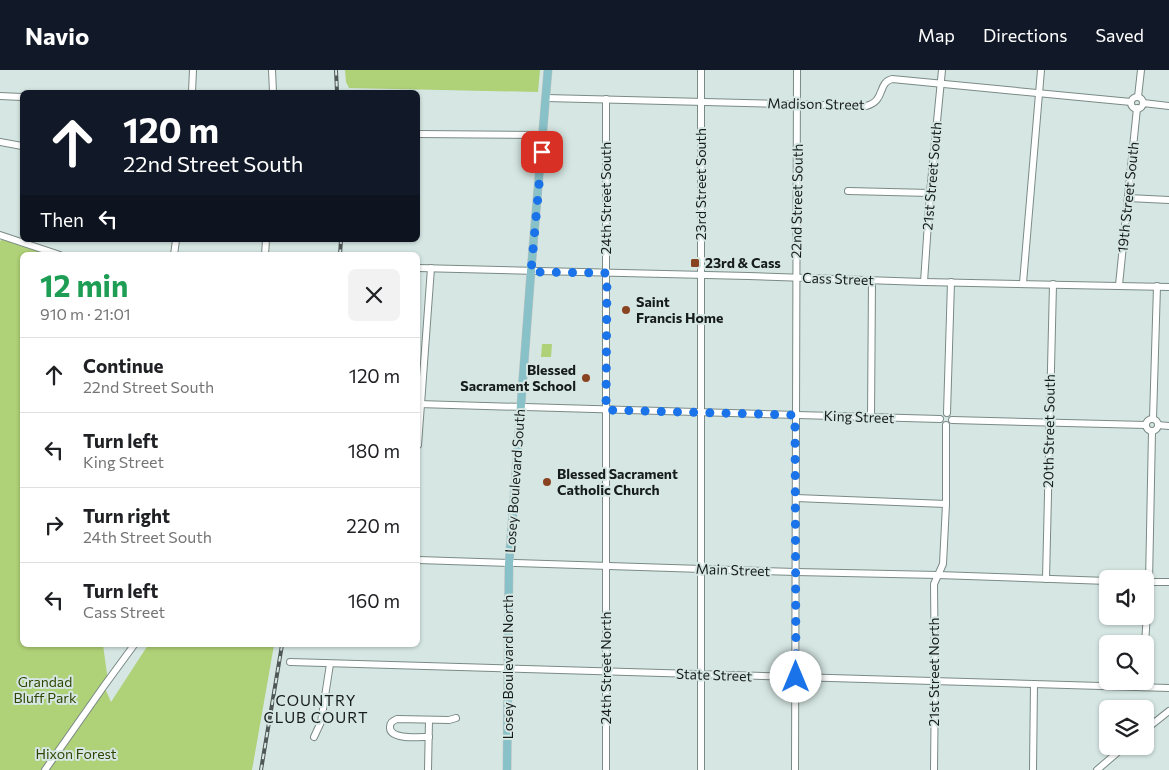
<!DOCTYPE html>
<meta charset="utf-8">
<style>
:root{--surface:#fff;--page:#f2f2f2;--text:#202124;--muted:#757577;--line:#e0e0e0;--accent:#111827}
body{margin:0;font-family:Commissioner,sans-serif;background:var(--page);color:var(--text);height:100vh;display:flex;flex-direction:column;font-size:19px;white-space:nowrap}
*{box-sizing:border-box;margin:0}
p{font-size:16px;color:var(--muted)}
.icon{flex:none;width:28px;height:28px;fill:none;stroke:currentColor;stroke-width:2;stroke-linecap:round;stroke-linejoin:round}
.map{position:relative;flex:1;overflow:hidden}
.panel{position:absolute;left:20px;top:182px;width:400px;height:395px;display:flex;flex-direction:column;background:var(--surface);border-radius:8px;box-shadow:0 1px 4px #0004}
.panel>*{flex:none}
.top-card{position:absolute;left:20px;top:20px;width:400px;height:152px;border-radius:8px;box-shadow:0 1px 4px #0004;background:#111827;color:#fff;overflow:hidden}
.controls{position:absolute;left:1099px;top:500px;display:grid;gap:10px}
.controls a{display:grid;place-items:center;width:55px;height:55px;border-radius:8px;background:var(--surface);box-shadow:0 1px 4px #0004;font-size:25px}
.pin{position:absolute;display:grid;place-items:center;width:42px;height:42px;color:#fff;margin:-21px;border-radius:10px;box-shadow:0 2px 8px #0006}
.me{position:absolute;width:55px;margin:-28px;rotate:0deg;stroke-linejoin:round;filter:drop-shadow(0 0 4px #0008)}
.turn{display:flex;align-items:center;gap:18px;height:105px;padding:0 20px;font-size:22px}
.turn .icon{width:65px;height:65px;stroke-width:2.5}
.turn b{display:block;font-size:35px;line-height:42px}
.then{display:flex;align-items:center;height:48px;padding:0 20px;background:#0003;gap:10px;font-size:19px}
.round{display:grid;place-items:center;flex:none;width:52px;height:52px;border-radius:8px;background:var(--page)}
.head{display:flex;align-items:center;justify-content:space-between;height:85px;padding:0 20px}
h1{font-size:30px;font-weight:700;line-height:38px;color:#1e9e55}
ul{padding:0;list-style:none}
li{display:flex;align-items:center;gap:15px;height:75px;padding:0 20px;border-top:1px solid var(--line)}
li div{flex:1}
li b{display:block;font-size:19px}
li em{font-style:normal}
header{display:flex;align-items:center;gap:30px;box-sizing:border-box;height:70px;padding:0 25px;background:var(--accent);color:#fff}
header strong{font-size:24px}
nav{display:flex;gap:28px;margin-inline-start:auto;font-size:18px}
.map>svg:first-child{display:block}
.green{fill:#afd177}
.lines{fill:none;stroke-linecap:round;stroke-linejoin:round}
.minor-casing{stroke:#7a8a86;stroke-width:8}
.major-casing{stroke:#c2c4c4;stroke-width:9}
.minor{stroke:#fff;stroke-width:6}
.major{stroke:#89c1c8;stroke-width:8}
.rail-casing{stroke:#4e5755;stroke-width:4}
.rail{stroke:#d6e7e3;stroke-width:2;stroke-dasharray:5.5;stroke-linecap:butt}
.route{stroke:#1a73e8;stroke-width:9;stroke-dasharray:0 16.2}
.poi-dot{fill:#8a4321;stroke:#d6e7e3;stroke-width:2}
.labels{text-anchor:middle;stroke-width:4;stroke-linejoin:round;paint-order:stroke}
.street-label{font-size:14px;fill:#161c1b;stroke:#d6e7e3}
.poi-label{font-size:14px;font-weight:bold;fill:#161c1b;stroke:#d6e7e3;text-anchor:start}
.park-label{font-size:14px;fill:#314500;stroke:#d6e7e3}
.neighbourhood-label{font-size:15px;letter-spacing:1px;fill:#161c1b;stroke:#d6e7e3}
</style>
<header>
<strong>Navio</strong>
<nav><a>Map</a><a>Directions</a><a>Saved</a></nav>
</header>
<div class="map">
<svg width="1169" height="700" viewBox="0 0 1169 700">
<rect width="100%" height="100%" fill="#d6e7e3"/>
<g class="green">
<polygon points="345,0 540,0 538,22 349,18 346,12"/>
<polygon points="1,170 15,171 51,185 22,185 22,575 103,575 108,611 104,616 111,632 148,575 274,575 252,700 0,700 0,172"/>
<polygon points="542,274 552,274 551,287 541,287"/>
</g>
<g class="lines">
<g class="minor-casing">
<g id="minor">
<polyline points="272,0 273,22"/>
<polyline points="192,22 193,0"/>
<polyline points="0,26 22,27"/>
<polyline points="1138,27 1141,0"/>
<circle cx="1137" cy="33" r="6"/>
<path d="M546 28 866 36C886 31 877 13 892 9L1131 32"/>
<polyline points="1143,33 1169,36"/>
<polyline points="418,64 543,65"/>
<polyline points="0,72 22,76"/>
<polyline points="848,121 930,123"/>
<polyline points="1128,128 1169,130"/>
<polyline points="0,165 60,185"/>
<polyline points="174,185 176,170"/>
<polyline points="265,185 266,170"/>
<polyline points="418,198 748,206 924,212 1169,217"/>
<polyline points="924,212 930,123 942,0"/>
<polyline points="1023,213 1041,0"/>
<polyline points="1119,215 1137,38"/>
<polyline points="418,334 940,349"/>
<polyline points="947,343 951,212"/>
<polyline points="871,347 872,210"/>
<polyline points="1153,349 1157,216"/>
<circle cx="1152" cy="355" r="6"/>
<polyline points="952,350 1146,355"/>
<polyline points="1158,355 1169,356"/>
<polyline points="418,375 431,198"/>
<polyline points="796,428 946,434"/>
<polyline points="418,490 796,502 938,505 1108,511"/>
<polyline points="1046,509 1053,214"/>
<polyline points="1145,512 1169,512"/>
<polyline points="1145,574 1149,512 1152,361"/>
<polyline points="290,592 1169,618"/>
<polyline points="1145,660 1169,641"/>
<polyline points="314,667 321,652 330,594"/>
<path d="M429 667C420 667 389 670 390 657 390 652 393 651 397 649L449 650 456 648"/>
<polyline points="45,700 104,616 134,575"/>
<polyline points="428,700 429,650"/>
<polyline points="606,700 606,29"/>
<polyline points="701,700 701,0"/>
<polyline points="795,700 797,0"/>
<polyline points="934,700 935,611 934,514 943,494 946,434 946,355"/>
<polyline points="1033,700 1034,614"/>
<polyline points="1097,700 1125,676"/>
</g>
</g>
<g class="major-casing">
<polyline id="major" points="507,700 509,494 531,201 548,0"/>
</g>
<use href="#minor" class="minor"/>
<use href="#major" class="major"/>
<g class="rail-casing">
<g id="rail">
<polyline points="336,0 337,22"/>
<polyline points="340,185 341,170"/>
<polyline points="261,700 282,575"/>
</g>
</g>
<use href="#rail" class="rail"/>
</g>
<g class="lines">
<polyline class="route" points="542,82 531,202 607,203 606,340 795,345 796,607"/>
</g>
<g class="poi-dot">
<rect x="690" y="188" width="10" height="10" rx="2.5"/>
<circle cx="626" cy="240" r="5"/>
<circle cx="586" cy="308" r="5"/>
<circle cx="547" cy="412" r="5"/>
</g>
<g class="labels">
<g class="street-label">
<text transform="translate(816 34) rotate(1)" y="5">Madison Street</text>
<text transform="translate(932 106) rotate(-85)" y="5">21st Street South</text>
<text transform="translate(701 114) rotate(-90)" y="5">23rd Street South</text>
<text transform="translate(1128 127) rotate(-84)" y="5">19th Street South</text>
<text transform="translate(606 128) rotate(-90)" y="5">24th Street South</text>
<text transform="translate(797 131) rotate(-89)" y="5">22nd Street South</text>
<text transform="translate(838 209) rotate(2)" y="5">Cass Street</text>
<text transform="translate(859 347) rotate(2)" y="5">King Street</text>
<text transform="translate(1049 361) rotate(-89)" y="5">20th Street South</text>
<text transform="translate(515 411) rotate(-86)" y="5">Losey Boulevard South</text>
<text transform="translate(733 500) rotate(2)" y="5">Main Street</text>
<text transform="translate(508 597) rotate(-90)" y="5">Losey Boulevard North</text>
<text transform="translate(606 598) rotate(-90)" y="5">24th Street North</text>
<text transform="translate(934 602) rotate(-90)" y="5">21st Street North</text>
<text transform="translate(714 605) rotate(2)" y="5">State Street</text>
</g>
<g class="poi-label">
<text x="705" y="198">23rd &amp; Cass</text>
<text x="636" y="237">Saint<tspan x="636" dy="16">Francis Home</tspan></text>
<text x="576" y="305" text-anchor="end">Blessed<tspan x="576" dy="16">Sacrament School</tspan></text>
<text x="557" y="409">Blessed Sacrament<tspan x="557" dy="16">Catholic Church</tspan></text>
</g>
<g class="park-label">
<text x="45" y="617">Grandad<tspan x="45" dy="16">Bluff Park</tspan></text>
<text x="76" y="689">Hixon Forest</text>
</g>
<g class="neighbourhood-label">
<text x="316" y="636">COUNTRY<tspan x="316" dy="17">CLUB COURT</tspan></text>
</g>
</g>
</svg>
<div class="controls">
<a><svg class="icon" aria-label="sound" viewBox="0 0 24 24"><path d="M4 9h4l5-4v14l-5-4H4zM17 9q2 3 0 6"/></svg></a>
<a><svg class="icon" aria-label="search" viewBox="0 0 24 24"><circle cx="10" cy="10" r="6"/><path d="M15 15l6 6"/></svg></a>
<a><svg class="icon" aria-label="layers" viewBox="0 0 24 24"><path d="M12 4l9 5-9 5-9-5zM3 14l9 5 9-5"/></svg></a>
</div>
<div class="pin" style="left:542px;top:82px;background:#d93025"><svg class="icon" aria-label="arrive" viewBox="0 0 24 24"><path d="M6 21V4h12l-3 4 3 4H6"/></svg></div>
<svg class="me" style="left:796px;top:607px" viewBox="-20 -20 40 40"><circle r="19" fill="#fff"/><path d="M0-13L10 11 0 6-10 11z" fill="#1a73e8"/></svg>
<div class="top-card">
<div class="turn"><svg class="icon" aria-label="ahead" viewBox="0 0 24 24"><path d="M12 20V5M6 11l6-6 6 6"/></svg><div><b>120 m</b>22nd Street South</div></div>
<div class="then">Then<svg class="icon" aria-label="left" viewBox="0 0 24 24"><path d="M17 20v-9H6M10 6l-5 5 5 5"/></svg></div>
</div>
<section class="panel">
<div class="head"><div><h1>12 min</h1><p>910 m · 21:01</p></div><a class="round"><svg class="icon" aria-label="close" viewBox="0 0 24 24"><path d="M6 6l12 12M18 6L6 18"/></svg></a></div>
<ul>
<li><svg class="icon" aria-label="ahead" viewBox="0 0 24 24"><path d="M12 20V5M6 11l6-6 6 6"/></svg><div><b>Continue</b><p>22nd Street South</p></div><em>120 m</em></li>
<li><svg class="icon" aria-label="left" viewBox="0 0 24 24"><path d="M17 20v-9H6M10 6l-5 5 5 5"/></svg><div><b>Turn left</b><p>King Street</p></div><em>180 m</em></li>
<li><svg class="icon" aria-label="right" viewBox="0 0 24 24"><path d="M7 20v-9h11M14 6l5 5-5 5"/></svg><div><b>Turn right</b><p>24th Street South</p></div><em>220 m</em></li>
<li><svg class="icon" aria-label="left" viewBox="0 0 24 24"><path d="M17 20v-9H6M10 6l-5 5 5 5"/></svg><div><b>Turn left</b><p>Cass Street</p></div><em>160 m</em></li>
</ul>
</section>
</div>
